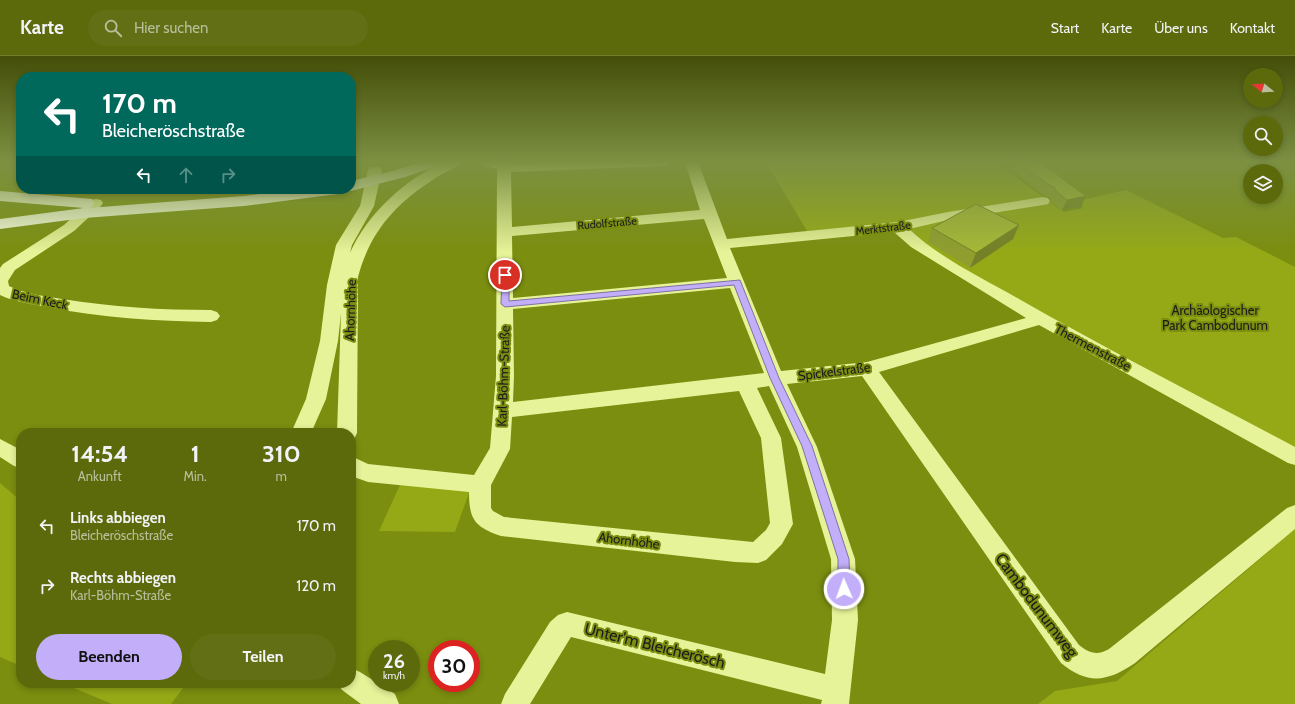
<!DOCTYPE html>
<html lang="de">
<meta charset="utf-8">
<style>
:root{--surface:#5c6a0b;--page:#626f14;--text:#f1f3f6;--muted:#b8bf9d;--line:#717d2c;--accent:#c3aefa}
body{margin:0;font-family:Cabin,sans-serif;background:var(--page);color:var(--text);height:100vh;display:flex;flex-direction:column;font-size:15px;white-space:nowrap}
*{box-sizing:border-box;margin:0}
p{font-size:13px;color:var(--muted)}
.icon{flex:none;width:22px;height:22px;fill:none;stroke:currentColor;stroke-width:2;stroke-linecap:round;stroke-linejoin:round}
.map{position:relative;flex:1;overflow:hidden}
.drawer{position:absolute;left:16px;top:372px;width:340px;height:260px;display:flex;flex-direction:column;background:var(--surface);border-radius:16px;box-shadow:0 2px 6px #0003}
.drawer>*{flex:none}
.guide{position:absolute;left:16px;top:16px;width:340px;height:122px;border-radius:16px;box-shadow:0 2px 6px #0003;background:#00695c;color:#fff;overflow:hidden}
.needle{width:26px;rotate:288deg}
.controls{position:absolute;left:1243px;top:12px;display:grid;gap:8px}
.controls a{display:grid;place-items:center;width:40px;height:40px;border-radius:50%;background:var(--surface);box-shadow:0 2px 6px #0003;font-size:20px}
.speed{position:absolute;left:368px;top:584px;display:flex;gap:8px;font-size:20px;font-weight:700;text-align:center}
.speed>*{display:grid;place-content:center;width:52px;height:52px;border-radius:50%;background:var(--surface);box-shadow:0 2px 6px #0003;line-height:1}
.speed small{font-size:10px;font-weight:400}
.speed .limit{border:6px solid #d22;background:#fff;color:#111}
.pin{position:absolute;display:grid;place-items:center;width:34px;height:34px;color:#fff;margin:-17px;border:2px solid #fff;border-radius:50%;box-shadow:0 1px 4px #0007}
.me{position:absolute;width:44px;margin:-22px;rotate:358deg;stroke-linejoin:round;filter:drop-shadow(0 0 3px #0008)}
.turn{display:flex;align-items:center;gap:14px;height:84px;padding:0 20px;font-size:18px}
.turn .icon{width:52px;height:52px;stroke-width:2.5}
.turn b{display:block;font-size:28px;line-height:34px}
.lanes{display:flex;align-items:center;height:38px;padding:0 20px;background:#0003;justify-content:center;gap:20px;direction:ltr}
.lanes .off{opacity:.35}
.eta{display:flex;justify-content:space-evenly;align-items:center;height:68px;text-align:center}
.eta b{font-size:24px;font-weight:700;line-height:28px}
.action{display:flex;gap:8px;margin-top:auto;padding:8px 20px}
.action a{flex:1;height:46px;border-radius:24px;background:var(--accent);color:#111;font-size:16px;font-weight:700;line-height:46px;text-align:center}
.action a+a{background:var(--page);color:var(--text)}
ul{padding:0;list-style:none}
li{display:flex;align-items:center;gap:12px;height:60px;padding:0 20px}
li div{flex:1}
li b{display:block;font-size:15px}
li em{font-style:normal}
header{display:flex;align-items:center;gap:24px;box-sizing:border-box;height:56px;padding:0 20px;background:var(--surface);border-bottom:1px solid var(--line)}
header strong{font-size:19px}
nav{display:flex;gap:22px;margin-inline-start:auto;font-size:14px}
.search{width:280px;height:36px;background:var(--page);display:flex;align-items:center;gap:10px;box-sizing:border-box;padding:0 14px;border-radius:22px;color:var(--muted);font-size:15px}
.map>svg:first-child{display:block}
.green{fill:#95a917}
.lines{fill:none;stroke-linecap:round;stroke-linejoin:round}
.minor{fill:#e7f398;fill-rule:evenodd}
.major{fill:#faffe4;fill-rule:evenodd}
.wall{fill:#8f9e2f}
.shaded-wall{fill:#748126}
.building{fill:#a6b837;stroke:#748126}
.route{fill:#c3aefa;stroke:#7f71a2}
.labels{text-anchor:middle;stroke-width:4;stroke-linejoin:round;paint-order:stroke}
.far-street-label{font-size:11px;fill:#1d1d1d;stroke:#7b8e0f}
.street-label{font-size:13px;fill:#1d1d1d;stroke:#7b8e0f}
.park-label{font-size:13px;fill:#1c1d1a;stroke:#7b8e0f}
.near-street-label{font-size:16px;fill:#1d1d1d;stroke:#7b8e0f}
</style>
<header>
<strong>Karte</strong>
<div class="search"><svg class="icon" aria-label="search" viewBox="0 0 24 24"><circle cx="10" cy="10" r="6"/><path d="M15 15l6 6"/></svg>Hier suchen</div>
<nav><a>Start</a><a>Karte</a><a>Über uns</a><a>Kontakt</a></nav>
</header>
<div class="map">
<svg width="1295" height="648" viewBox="0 0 1295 648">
<rect width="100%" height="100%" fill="#7b8e0f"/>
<g class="green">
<polygon points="766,106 995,106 1064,156 1083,152 1077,145 1126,134 1223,182 1236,181 1295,211 1295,396 978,222 922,186 899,167 807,175"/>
<polygon points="0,427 21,445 21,610 0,601"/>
<polygon points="400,429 470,434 455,476 379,475"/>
<polygon points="1295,473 1295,648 1038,648 1055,635 1117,625"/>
<polygon points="62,627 187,627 171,648 112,648"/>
</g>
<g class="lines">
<g class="minor">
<path d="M445 106H463C459 111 440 118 434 123 395 148 370 176 358 221L357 377 354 383 351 384V377H337L341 257 338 285 326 343 311 377H291L306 343 320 285 327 229 336 189 360 150 368 114 370 111H380L382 114 374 150 352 189 350 197C367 158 406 122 445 106Z"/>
<path d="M480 106H500L518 108 574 106H670L668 109 663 110 511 116 512 171 700 154 685 106H698L727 183 898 166 948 156 1043 141 1048 142 1050 145 1048 148 1043 149 948 164 909 173C940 202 982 222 1019 243 1110 295 1203 342 1295 391V409L1288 407 1039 269 879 316 1079 589C1089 597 1097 600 1109 593L1287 452 1295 449V473L1135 607C1107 626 1088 629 1061 607L862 320 787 328 817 391 855 503 858 564 849 648H821L822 644 571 581 530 648H501L505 638 550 566 558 559 567 556 825 618 832 564 831 503 797 391 769 330 757 332 781 382 793 468 782 488 766 504 758 507 735 506 501 480C475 471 469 464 469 436L368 426 351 420V400L368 408 474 419 490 392 496 320 497 113 481 109ZM704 163 727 222 513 242 512 180ZM894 176 911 191 1026 262 867 306 781 315 730 192ZM730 232 764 317 513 346 514 320 513 253ZM739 335 761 382 770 467 766 474 753 486 504 461 493 455 491 452V429L510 393 512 361Z"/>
<path d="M96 143 101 144 103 147 101 150 74 175 15 214 8 225 9 230C25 238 45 240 62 243 112 251 161 254 211 254L217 256 220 260 217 264 211 266C156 265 101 262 47 251 31 248 15 246 0 239V212L3 208 64 169 91 144Z"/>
<polygon points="0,383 21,394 21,412 14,410 0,401"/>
<polygon points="351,612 360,616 395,638 399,648 361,648 342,634 338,627 351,627"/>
</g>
<polygon class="major" points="421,106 443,106 440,109 405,121 351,135 346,134 344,136 338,138 244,150 84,162 0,173 0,163 84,152 0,145 0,135 92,143 94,147 92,151 88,152 244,140 299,133 351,133 351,125 393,115"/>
</g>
<g class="wall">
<polygon points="1014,106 1040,106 1086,140 1081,151 1062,154 1051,146 1049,141 1044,140 1011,113"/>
<polygon points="1019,169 1013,183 970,212 928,186 932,172"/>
</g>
<g class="shaded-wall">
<polygon points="1086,140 1081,151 1062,154 1067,144"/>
<polygon points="1019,169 1013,183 970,212 976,197"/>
</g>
<g class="building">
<polygon points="1018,106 1040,106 1086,140 1067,144 1056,135 1054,131 1049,129"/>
<polygon points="976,148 1019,169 976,197 932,172"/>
</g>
<linearGradient id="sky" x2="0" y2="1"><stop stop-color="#444e08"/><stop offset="0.54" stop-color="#7c9042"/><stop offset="1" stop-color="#7c9042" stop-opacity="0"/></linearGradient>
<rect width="1295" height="196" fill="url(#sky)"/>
<polygon class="route" points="502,217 505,217 509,219 509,245 740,224 779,322 812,390 849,503 850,533 848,537 844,539 840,537 838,533 838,503 802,390 770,322 734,229 505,251 501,248"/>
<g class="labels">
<g class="far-street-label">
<text transform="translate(607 167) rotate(-5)" y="4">Rudolfstraße</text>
<text transform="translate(883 172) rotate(-7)" y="4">Merktstraße</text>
</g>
<g class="street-label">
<text transform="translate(40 243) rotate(12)" y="5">Beim Keck</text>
<text transform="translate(350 254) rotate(-88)" y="5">Ahornhöhe</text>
<text transform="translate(1093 291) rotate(28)" y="5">Thermenstraße</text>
<text transform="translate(834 315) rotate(-7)" y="5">Spickelstraße</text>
<text transform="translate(503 320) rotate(-88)" y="5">Karl-Böhm-Straße</text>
<text transform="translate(629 484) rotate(7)" y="5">Ahornhöhe</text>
</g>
<g class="park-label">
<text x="1215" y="259">Archäologischer<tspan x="1215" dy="15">Park Cambodunum</tspan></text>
</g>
<g class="near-street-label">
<text transform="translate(1037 549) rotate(53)" y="6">Cambodunumweg</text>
<text transform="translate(655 589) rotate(14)" y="6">Unter'm Bleicherösch</text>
</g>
</g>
</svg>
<div class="controls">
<a><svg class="needle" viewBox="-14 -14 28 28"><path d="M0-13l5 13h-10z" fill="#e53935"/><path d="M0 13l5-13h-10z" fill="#b8bf9d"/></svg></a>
<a><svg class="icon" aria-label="search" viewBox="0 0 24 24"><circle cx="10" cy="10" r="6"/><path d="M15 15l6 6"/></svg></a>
<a><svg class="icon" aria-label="layers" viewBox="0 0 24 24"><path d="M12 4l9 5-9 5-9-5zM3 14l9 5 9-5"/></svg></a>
</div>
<div class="speed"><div>26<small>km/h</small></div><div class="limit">30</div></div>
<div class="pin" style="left:505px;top:219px;background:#d93025"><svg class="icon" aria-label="arrive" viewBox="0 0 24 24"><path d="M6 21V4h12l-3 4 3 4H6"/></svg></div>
<svg class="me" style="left:844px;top:533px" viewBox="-20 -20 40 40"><circle r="17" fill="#c3aefa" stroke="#fff" stroke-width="3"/><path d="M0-11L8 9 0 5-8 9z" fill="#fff"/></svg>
<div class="guide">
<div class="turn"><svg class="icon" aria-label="left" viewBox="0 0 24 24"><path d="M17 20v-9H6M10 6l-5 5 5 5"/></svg><div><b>170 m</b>Bleicheröschstraße</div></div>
<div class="lanes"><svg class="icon" aria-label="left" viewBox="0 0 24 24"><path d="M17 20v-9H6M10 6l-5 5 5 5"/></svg><svg class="icon off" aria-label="ahead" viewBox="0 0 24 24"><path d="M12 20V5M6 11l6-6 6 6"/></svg><svg class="icon off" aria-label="right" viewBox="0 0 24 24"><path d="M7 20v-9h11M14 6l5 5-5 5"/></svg></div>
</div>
<section class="drawer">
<div class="eta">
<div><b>14:54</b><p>Ankunft</p></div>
<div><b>1</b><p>Min.</p></div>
<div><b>310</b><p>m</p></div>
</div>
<ul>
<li><svg class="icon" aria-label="left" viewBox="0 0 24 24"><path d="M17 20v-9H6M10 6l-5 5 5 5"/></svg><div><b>Links abbiegen</b><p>Bleicheröschstraße</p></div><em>170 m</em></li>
<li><svg class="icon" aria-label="right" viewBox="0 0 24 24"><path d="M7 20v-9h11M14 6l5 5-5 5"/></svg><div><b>Rechts abbiegen</b><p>Karl-Böhm-Straße</p></div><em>120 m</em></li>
</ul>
<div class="action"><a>Beenden</a><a>Teilen</a></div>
</section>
</div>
